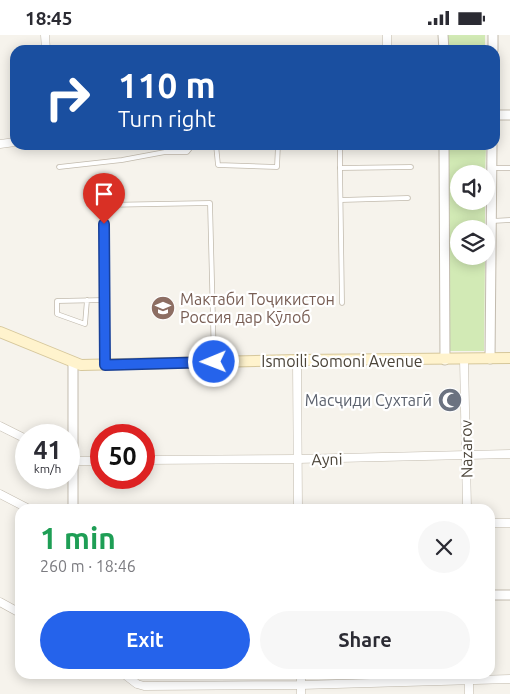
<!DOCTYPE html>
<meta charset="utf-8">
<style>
:root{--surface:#fff;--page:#f7f7f7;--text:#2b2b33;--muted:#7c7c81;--accent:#2563eb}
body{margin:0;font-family:Ubuntu,sans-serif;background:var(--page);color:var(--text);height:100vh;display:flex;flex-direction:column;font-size:19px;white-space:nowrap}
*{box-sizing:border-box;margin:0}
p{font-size:16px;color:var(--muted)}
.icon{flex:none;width:28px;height:28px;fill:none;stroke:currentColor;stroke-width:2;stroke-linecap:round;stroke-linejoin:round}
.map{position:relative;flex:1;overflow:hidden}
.sheet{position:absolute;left:15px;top:469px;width:480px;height:175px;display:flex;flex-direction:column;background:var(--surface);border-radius:15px;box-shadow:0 2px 12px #0003}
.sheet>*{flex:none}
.top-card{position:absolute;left:10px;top:10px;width:490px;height:105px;border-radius:15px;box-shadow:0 2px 12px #0003;background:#1a4fa0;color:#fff;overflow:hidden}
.controls{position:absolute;left:450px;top:130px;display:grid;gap:10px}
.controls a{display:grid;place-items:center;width:45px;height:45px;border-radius:50%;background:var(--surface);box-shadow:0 2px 12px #0003;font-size:25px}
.speed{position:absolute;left:15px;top:389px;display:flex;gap:10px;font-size:25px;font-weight:700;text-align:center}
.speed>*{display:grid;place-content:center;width:65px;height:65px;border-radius:50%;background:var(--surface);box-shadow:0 2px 12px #0003;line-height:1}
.speed small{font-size:12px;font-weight:400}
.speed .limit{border:8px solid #d22;background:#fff;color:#111}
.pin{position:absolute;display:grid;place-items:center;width:42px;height:42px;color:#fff;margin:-51px -21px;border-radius:50% 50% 50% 0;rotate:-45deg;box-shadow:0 0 5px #0007}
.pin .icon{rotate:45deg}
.me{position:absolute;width:55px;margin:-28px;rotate:269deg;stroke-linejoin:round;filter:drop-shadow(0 0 4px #0008)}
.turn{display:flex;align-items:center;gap:18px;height:105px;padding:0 25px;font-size:22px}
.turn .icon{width:65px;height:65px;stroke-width:2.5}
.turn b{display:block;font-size:35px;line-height:42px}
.round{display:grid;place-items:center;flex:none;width:52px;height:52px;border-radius:26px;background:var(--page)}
.overview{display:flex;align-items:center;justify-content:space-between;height:85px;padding:0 25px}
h1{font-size:30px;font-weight:700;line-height:38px;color:#1e9e55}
.button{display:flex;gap:10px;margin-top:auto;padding:10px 25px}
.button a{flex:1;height:58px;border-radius:30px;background:var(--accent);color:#fff;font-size:20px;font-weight:700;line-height:58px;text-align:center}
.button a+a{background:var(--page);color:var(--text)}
.status{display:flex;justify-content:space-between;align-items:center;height:35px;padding:0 25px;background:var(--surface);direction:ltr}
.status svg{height:14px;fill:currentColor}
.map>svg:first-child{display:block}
.green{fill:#d2eab5}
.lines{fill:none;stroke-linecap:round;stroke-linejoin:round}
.service-casing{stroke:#c2bbae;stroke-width:5.5}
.minor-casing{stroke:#c2bbae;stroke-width:9}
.tertiary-casing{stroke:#c2bbae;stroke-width:11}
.secondary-casing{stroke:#d6c79b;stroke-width:12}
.service{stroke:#fff;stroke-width:4}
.minor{stroke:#fff;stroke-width:8}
.tertiary{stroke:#fff;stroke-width:9}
.secondary{stroke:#fff3cd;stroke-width:10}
.route-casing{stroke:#184099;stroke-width:12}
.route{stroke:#2563eb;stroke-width:9}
.labels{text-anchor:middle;stroke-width:4.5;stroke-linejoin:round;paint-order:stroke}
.education-label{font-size:16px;fill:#785e54;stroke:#fff;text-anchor:start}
.street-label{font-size:16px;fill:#4b4439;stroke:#fff}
.worship-label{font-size:16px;fill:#5b616d;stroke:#fff;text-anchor:end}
</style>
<div class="status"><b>18:45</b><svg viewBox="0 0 49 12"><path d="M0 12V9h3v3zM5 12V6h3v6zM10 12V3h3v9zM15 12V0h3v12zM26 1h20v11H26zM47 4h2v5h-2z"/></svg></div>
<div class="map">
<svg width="510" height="659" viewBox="0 0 510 659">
<rect width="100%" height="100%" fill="#f6f3ec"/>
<g class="green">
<rect x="447" y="0" width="38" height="15"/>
<polygon points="448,110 486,110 485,139 459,139 459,166 485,166 485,194 459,194 459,221 485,221 484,316 449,316"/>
</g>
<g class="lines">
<g class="service-casing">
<g id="service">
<polyline points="216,110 218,130 277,132 278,110"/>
<polyline points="340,110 340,133 411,132"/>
<polyline points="59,132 122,125 165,117 187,117 191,112 191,110"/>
<polyline points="340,133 342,268"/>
<polyline points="492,133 510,133"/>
<polyline points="341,165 408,163"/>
<polyline points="492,186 510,185"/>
<polyline points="87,265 85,289 57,279 57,266 104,265"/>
<polyline points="105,327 103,170 210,168 214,325"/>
</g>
</g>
<g class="minor-casing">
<g id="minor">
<polyline points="45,0 46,15"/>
<polyline points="387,0 387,15"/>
<polyline points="0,109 15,107"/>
<polyline points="464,324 467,474"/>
<polyline points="297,325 298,474"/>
<polyline points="0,391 26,404"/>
<polyline points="69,424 73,426 101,426"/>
<polyline points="144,425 297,424 510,419"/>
<polyline points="0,459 29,474"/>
<polyline points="490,488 510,488"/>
<polyline points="0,567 20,578"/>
<polyline points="124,639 137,649 144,651 301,650 510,644"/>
<polyline points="301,639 301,659"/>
<polyline points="469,639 469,659"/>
</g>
</g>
<g class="tertiary-casing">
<g id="tertiary">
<polyline points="443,0 444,15"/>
<polyline points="493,15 493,0"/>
<polyline points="495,80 510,80"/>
<polyline points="444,110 445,325"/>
<polyline points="490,324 492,110"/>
<polyline points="73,474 73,327"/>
<polyline points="490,560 510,560"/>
</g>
</g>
<g class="secondary-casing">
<polyline id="secondary" points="0,297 81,330 297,325 510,323"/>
</g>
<use href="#service" class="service"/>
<use href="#minor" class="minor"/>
<use href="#tertiary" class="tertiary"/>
<use href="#secondary" class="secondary"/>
</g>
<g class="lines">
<g class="route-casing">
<polyline id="route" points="104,189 105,330 214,327"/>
</g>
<use href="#route" class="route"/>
</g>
<defs>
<g id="school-disc" transform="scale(1.25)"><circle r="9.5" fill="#8d6e63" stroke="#fff"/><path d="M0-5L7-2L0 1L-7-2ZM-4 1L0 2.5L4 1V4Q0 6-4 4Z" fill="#fff"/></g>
<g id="mosque-disc" transform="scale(1.25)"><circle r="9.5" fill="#6b7280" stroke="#fff"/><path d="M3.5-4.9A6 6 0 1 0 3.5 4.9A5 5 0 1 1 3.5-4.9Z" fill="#fff"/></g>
</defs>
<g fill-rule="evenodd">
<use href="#school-disc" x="163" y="273"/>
<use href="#mosque-disc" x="450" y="365"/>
</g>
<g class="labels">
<g class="education-label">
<text x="180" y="270">Мактаби Тоҷикистон<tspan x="180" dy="18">Россия дар Кӯлоб</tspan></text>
</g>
<g class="street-label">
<text x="342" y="332">Ismoili Somoni Avenue</text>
<text transform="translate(466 414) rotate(-91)" y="6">Nazarov</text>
<text transform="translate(327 424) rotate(-1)" y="6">Ayni</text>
</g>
<g class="worship-label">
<text x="432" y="371">Масҷиди Сухтагӣ</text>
</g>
</g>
</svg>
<div class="controls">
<a><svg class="icon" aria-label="sound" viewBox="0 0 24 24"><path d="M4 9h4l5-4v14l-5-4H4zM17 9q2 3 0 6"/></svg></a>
<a><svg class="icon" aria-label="layers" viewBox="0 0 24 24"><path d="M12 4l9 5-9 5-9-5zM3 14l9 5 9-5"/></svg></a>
</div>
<div class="speed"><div>41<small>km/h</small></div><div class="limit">50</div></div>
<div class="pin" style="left:104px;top:189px;background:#d93025"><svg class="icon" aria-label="arrive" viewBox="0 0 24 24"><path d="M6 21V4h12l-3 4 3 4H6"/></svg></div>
<svg class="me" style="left:214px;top:327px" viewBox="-20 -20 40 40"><circle r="17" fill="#2563eb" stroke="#fff" stroke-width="3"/><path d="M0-11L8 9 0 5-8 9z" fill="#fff"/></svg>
<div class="top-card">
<div class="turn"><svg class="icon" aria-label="right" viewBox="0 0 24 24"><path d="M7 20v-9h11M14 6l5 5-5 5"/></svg><div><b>110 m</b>Turn right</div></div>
</div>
<section class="sheet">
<div class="overview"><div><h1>1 min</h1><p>260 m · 18:46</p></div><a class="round"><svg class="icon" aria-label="close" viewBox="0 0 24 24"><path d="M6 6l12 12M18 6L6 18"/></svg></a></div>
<div class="button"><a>Exit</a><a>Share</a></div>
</section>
</div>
